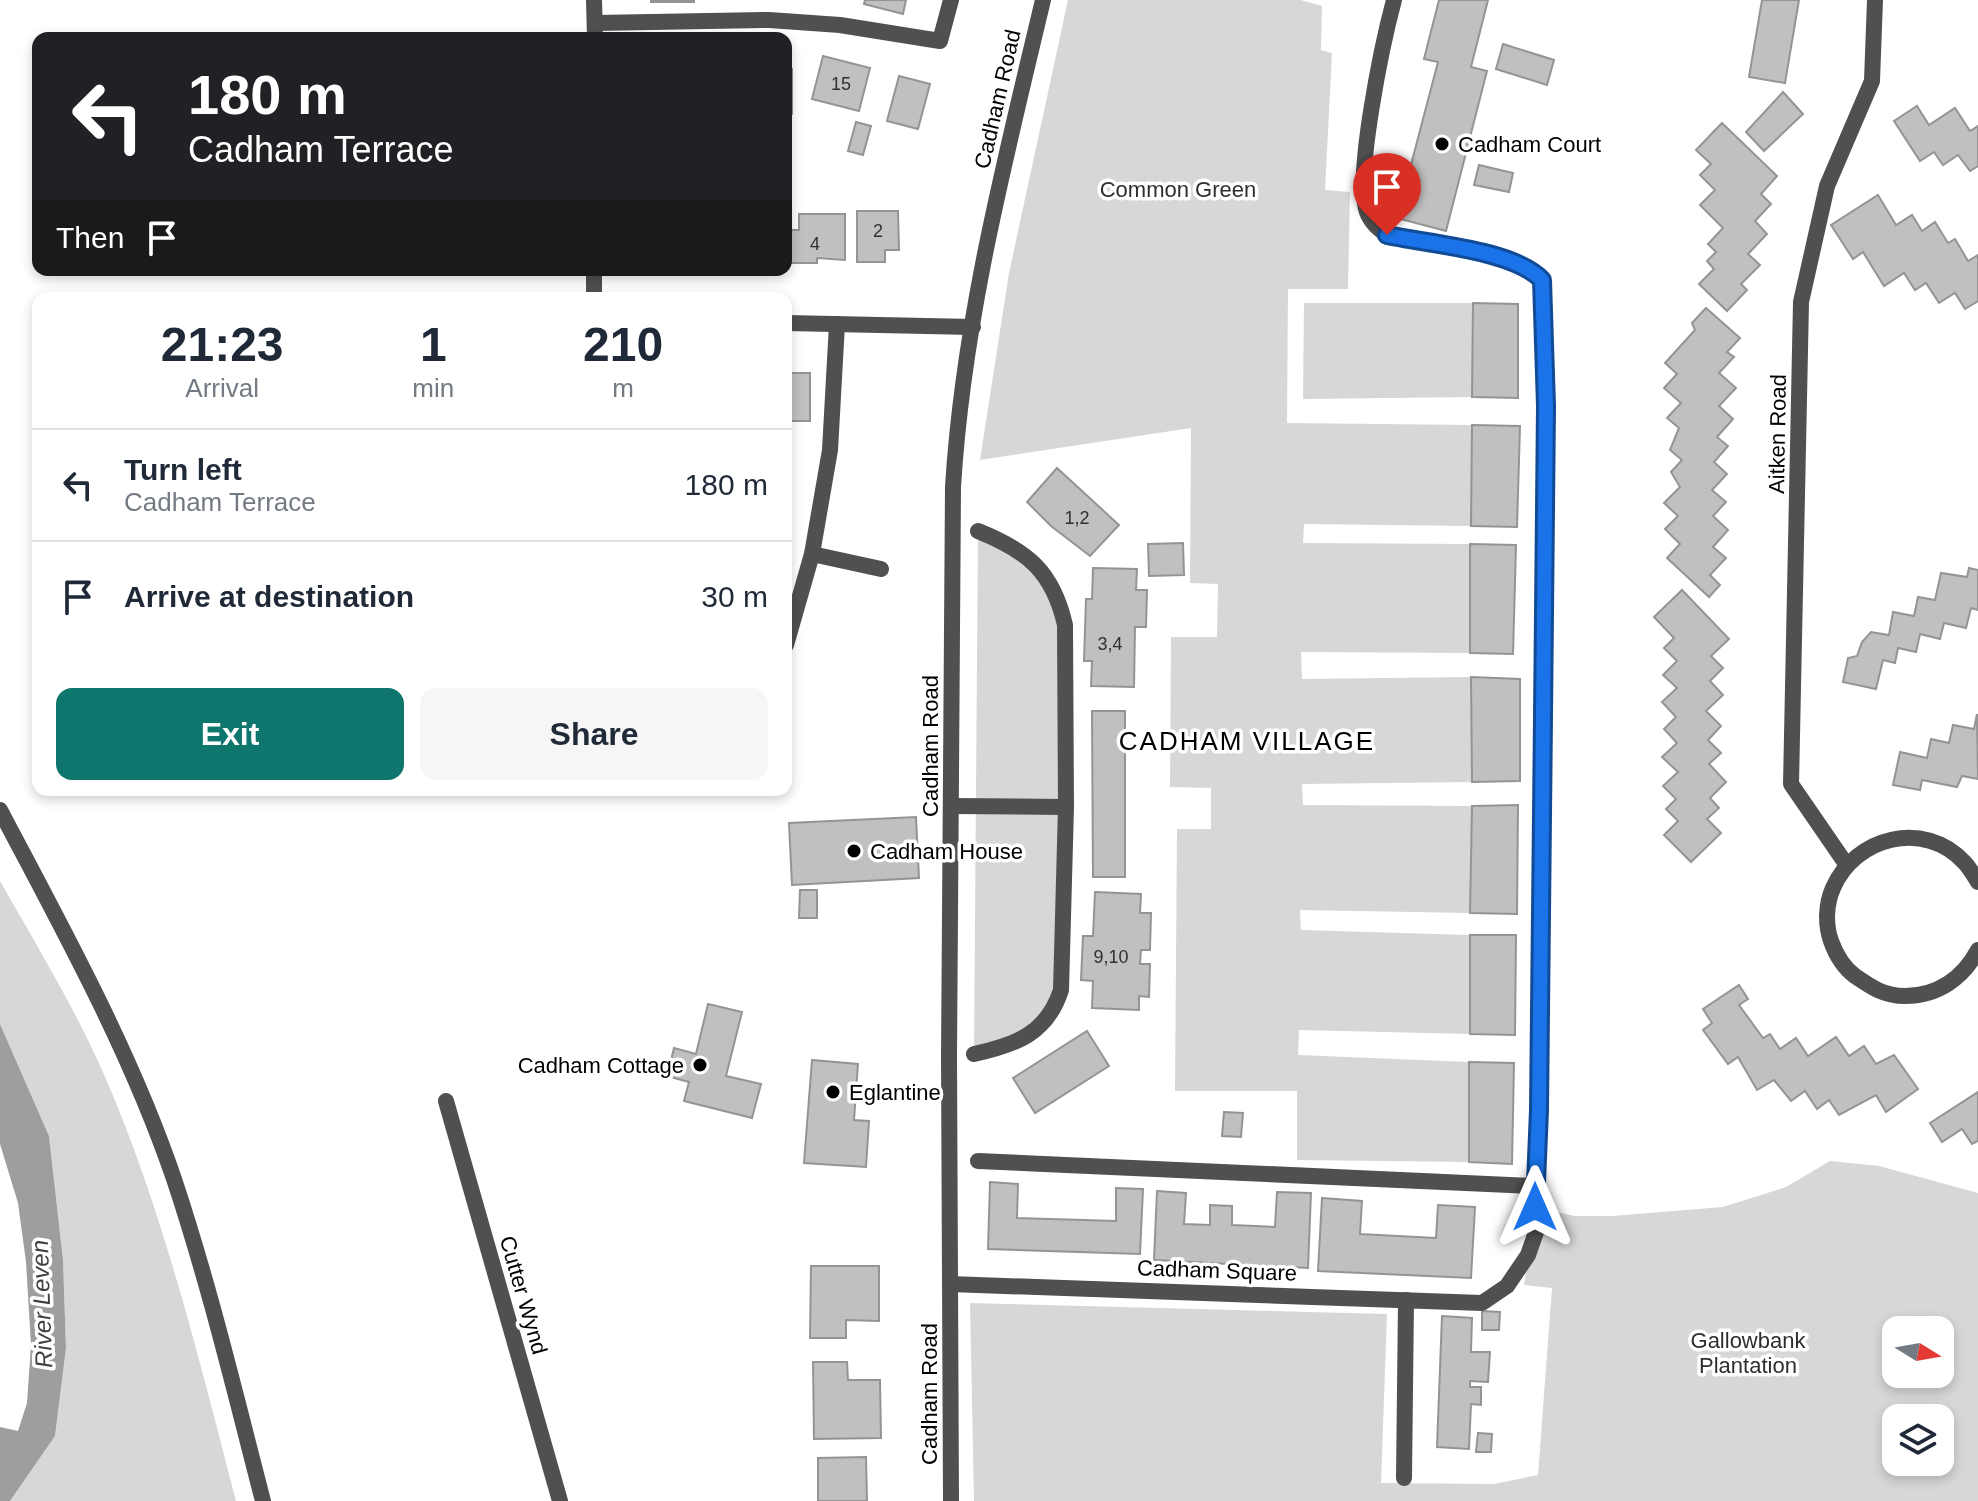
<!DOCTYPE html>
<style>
:root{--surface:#fff;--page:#f6f6f7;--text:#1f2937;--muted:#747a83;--line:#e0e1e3;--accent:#0f766e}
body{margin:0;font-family:Arial,sans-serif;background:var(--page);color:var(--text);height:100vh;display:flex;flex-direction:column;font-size:30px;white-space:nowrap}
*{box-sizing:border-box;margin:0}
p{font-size:26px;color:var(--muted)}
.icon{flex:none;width:44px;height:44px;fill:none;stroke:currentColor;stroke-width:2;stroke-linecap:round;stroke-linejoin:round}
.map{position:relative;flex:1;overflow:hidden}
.sheet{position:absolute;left:32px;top:292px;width:760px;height:504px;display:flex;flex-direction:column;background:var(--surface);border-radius:16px;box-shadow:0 4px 12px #0003}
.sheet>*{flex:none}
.top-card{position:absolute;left:32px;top:32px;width:760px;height:244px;border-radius:16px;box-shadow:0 4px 12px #0003;background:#202124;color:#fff;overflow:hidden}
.needle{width:52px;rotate:101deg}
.controls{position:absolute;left:1882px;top:1316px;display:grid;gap:16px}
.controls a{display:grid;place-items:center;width:72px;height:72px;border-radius:16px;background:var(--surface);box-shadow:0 4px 12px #0003;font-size:40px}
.pin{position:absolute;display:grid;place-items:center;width:68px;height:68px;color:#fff;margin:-82px -34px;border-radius:50% 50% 50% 0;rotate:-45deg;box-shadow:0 0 8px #0007}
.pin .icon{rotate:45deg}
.me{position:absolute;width:88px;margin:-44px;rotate:0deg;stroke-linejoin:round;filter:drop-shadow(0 0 6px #0008)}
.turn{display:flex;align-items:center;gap:28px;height:168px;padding:0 24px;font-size:36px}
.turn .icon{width:104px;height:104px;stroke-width:2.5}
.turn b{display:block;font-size:56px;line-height:68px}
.then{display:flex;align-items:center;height:76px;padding:0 24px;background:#0003;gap:16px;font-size:30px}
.eta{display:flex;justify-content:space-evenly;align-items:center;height:136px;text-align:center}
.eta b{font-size:48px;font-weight:700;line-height:56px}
.action{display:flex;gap:16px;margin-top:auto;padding:16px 24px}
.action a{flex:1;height:92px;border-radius:16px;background:var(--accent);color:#fff;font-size:32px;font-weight:700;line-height:92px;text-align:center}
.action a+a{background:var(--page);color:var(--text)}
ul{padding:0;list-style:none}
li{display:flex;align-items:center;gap:24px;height:112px;padding:0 24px;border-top:2px solid var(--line)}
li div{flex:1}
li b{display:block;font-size:30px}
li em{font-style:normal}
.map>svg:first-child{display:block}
.green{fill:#d7d7d7;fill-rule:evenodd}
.water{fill:#9e9e9e}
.building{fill:#c0c0c0;stroke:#949494;stroke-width:2}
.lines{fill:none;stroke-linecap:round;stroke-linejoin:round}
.service{stroke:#505050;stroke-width:16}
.minor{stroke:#505050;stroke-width:16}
.tertiary{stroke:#505050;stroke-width:16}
.route-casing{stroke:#114b97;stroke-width:20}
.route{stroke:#1a73e8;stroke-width:14}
.poi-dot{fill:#000;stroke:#fff;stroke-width:3}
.labels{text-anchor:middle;stroke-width:7;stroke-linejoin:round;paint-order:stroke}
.number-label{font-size:18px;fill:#303030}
.street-label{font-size:22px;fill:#000;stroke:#fff}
.poi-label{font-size:22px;fill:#000;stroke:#fff;text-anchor:start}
.park-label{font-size:22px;fill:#2e2e2e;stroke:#fff}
.water-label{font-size:24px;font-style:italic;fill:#3f3f3f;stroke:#fff}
.quarter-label{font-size:26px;letter-spacing:2px;fill:#000;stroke:#fff}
</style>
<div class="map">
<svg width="1978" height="1501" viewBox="0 0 1978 1501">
<rect width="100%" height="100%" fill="#fff"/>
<g class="green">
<polygon points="1068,0 1301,0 1322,6 1321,50 1332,53 1325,190 1350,192 1348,289 1288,289 1287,423 1472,425 1472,526 1304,524 1303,543 1470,544 1470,653 1301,652 1302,679 1471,677 1472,782 1302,784 1303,805 1472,806 1470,913 1300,910 1301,930 1470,935 1470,1034 1299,1030 1298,1055 1469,1062 1469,1162 1297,1160 1297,1091 1175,1091 1177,829 1211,829 1211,788 1170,787 1171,637 1217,637 1218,584 1190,583 1191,428 980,460 1009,273"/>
<polygon points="1304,303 1473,303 1472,397 1303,399"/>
<polygon points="978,531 1010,544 1059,599 1061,990 1047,1019 974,1054"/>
<path d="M0 881C37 946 76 1010 106 1079 164 1214 199 1359 236 1501H10L55 1436 66 1348 63 1260 49 1136 0 1024Z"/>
<path d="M1830 1161 1879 1166 1978 1193V1501H974L970 1303 1387 1314 1381 1483 1494 1484 1538 1475 1552 1288 1524 1285 1535 1207 1574 1216H1612L1723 1207 1786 1187ZM1896 1330H1940V1374H1896ZM1896 1418H1940V1462H1896Z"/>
</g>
<polygon class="water" points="0,1024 49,1136 63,1260 66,1348 55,1436 10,1501 0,1501 0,1427 18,1431 27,1403 31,1345 26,1262 18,1203 0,1144"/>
<g class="building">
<rect x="651" y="0" width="43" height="2"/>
<polygon points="865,0 906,0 903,14 864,4"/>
<polygon points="1439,0 1488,0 1471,67 1487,71 1446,231 1397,218 1438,62 1424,59"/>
<polygon points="1762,0 1799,0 1785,83 1749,77"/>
<polygon points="1503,44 1554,60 1547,85 1496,69"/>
<polygon points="823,56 870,68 859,111 812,99"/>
<rect x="786" y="69" width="6" height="45"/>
<polygon points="899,76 930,84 918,129 887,121"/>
<polygon points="1783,92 1803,114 1764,151 1746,132"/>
<polygon points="1917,106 1929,125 1955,108 1970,131 1978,126 1978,166 1970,171 1958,155 1943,165 1934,152 1920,161 1894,121"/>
<polygon points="856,122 871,126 863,155 848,151"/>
<polygon points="1722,123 1777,176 1761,194 1771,204 1755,221 1767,234 1748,254 1760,265 1741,284 1747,290 1727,311 1699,284 1714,269 1707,261 1716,252 1708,244 1723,228 1700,205 1715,190 1700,175 1711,164 1696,150"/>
<polygon points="1479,165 1513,173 1509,192 1474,185"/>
<polygon points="1878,195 1896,225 1912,215 1922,231 1935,222 1948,243 1955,239 1968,261 1978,255 1978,301 1965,309 1955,293 1939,303 1926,283 1915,290 1904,273 1884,286 1863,252 1853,259 1831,225"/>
<polygon points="857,211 898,211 899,250 885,250 885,262 857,262"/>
<polygon points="799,214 845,214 845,260 817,258 817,263 786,263 786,230 799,230"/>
<polygon points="635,270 682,270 682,274 635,275"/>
<polygon points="1473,303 1518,304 1518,398 1472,397"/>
<polygon points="1706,308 1740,338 1727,352 1734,357 1719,373 1736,388 1719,406 1733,419 1717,437 1728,446 1714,462 1727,474 1712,490 1726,502 1713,516 1728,530 1713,547 1726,558 1710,575 1720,585 1709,597 1667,558 1680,544 1665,529 1678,516 1664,503 1680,487 1671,472 1682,460 1670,450 1679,428 1667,418 1681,403 1664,388 1677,374 1665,363 1695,330 1692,323"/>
<rect x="786" y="373" width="24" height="48"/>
<polygon points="1472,425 1520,426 1517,527 1471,526"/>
<polygon points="1057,468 1119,525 1090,556 1051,526 1027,502"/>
<polygon points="1183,543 1184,575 1149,576 1148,544"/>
<polygon points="1470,544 1516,545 1513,654 1470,653"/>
<polygon points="1093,568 1137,569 1136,590 1147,590 1146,627 1135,627 1134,687 1091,686 1092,661 1084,661 1086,599 1092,599"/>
<polygon points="1969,568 1978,570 1978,610 1971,608 1966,628 1944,623 1940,639 1920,634 1916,652 1898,648 1895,663 1883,660 1876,689 1843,682 1848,658 1857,656 1862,642 1871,632 1889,635 1893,612 1914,616 1918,597 1935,600 1941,573 1967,577"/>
<polygon points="1682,590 1729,639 1711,656 1723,668 1710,681 1723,695 1706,711 1721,726 1708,740 1721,753 1709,764 1726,782 1710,798 1719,808 1707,819 1721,833 1691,862 1664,835 1678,821 1666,809 1676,799 1663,786 1678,772 1662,757 1677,743 1664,729 1676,717 1662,702 1677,688 1663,675 1677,661 1664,648 1674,638 1654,617"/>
<polygon points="1471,677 1520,679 1520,781 1472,782"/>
<polygon points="1092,711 1125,711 1125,877 1093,877"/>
<polygon points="1977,714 1978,779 1962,776 1957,787 1922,780 1920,790 1893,785 1900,752 1927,758 1931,739 1949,743 1953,725 1974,729"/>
<polygon points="1518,805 1517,914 1470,913 1472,806"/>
<polygon points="916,817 919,878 792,885 789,823"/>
<polygon points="800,890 817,890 817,918 799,918"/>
<polygon points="1095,892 1141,894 1140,913 1151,913 1150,950 1141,950 1140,964 1150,964 1149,997 1139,996 1139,1010 1092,1008 1093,981 1081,980 1083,936 1093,936"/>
<polygon points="1470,935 1516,935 1515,1035 1470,1034"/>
<polygon points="1739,985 1748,999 1739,1005 1763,1038 1770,1034 1780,1049 1796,1038 1808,1056 1836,1037 1849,1056 1864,1046 1876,1064 1894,1055 1918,1089 1886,1112 1876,1095 1839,1115 1829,1100 1817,1109 1805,1091 1791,1101 1774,1080 1757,1090 1738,1057 1728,1064 1703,1030 1712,1023 1703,1009"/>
<polygon points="708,1004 742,1012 726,1076 761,1084 752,1118 684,1101 689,1082 667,1076 674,1048 696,1054"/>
<polygon points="1087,1031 1109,1066 1035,1113 1013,1078"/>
<polygon points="812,1060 858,1064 854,1120 869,1121 866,1167 804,1163"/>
<polygon points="1469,1062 1514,1063 1512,1164 1469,1162"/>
<polygon points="1978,1092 1978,1141 1972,1144 1962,1129 1942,1142 1930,1123"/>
<polygon points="1224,1112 1243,1113 1241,1137 1222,1136"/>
<polygon points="990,1182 1018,1184 1017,1218 1116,1221 1116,1188 1143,1189 1140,1254 988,1249"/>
<polygon points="1157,1191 1186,1193 1184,1224 1210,1225 1210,1205 1232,1206 1232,1225 1275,1227 1277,1192 1311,1193 1308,1268 1154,1260"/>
<polygon points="1322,1198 1362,1201 1360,1234 1436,1238 1438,1205 1475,1207 1471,1278 1318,1271"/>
<polygon points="811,1266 879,1266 879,1321 846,1320 846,1338 810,1338"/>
<polygon points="1482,1311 1500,1312 1499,1330 1482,1330"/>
<polygon points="1442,1316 1472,1318 1471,1352 1490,1352 1488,1382 1470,1381 1470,1387 1481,1387 1481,1405 1471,1404 1469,1449 1437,1447"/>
<polygon points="813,1362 847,1362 848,1380 880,1380 881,1438 814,1439"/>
<polygon points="1478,1433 1492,1434 1491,1452 1476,1452"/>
<polygon points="866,1457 867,1501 818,1501 818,1458"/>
</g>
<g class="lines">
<g class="service">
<polyline points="812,554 881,569"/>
<path d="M0 810C63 930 130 1050 174 1179 209 1284 235 1393 263 1501"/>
</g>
<g class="minor">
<polyline points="594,0 595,38"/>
<polyline points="595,23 769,20 840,25 940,41 951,0"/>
<polyline points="594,298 594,270"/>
<polyline points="786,323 973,327"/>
<polyline points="786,645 812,554 830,450 837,324"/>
<polyline points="951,806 1066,807"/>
<polyline points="1846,864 1791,784 1801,302 1827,186 1872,81 1875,0"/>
<path d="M1978 882C1974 876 1970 868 1964 862 1924 819 1855 837 1833 888 1826 904 1825 924 1831 941 1836 955 1843 967 1855 976 1871 987 1884 996 1905 996 1938 996 1963 978 1978 950"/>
<path d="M974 1054C1015 1045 1047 1034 1061 990L1066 807 1065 625C1053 572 1028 551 978 531"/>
<polyline points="446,1101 560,1501"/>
<polyline points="978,1161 1534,1186"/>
<path d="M950 1284 1482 1303 1507 1286 1528 1255 1536 1232 1534 1186 1539 1110 1546 406 1542 280C1514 250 1429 243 1387 235 1379 229 1371 223 1367 212 1354 177 1383 41 1394 0"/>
<polyline points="1404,1478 1406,1300"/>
</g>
<path class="tertiary" d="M951 1501 949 1057 953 487C963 322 1005 160 1043 0"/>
</g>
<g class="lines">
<g class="route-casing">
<path id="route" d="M1387 235C1429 244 1514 250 1542 280L1546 406 1543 717 1539 1110 1535 1207"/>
</g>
<use href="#route" class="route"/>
</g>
<g class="poi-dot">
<circle cx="1442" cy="144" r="8"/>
<circle cx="854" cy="851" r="8"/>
<circle cx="700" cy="1065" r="8"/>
<circle cx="833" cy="1092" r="8"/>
</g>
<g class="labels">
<g class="number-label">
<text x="841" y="90">15</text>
<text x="878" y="237">2</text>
<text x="815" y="250">4</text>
<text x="1077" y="524">1,2</text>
<text x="1110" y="650">3,4</text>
<text x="1111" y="963">9,10</text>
</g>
<g class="street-label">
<text transform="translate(997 99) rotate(-77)" y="8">Cadham Road</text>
<text transform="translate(1777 434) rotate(-89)" y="8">Aitken Road</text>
<text transform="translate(930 746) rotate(-90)" y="8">Cadham Road</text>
<text transform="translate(1217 1270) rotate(2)" y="8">Cadham Square</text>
<text transform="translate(524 1295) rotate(74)" y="8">Cutter Wynd</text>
<text transform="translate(929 1394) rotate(-90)" y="8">Cadham Road</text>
</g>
<g class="poi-label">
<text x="1458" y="152">Cadham Court</text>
<text x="870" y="859">Cadham House</text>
<text x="684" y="1073" text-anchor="end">Cadham Cottage</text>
<text x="849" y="1100">Eglantine</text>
</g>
<g class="park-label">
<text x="1178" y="197">Common Green</text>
<text x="1748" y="1348">Gallowbank<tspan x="1748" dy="25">Plantation</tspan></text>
</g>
<g class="water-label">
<text transform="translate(42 1304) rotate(-92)" y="8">River Leven</text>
</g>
<g class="quarter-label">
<text x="1247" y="750">CADHAM VILLAGE</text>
</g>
</g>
</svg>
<div class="controls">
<a><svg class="needle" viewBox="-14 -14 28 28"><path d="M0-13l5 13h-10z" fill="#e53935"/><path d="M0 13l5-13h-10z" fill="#747a83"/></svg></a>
<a><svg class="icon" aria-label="layers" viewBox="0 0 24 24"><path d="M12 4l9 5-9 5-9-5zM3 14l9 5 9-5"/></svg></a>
</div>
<div class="pin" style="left:1387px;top:235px;background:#d93025"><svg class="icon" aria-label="arrive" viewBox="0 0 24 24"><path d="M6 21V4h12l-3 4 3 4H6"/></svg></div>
<svg class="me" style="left:1535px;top:1207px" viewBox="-20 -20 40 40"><path d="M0-17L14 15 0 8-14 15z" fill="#1a73e8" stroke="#fff" stroke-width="4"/></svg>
<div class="top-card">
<div class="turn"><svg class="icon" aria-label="left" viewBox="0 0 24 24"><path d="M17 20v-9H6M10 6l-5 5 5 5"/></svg><div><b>180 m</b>Cadham Terrace</div></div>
<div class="then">Then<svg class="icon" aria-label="arrive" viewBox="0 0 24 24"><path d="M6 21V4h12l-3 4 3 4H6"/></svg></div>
</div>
<section class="sheet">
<div class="eta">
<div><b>21:23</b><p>Arrival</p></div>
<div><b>1</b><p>min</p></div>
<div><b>210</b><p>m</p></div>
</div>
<ul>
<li><svg class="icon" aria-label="left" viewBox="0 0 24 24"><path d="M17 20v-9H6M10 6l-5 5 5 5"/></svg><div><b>Turn left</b><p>Cadham Terrace</p></div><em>180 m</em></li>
<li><svg class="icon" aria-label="arrive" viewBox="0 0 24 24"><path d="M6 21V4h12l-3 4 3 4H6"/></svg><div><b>Arrive at destination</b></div><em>30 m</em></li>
</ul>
<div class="action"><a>Exit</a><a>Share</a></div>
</section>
</div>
